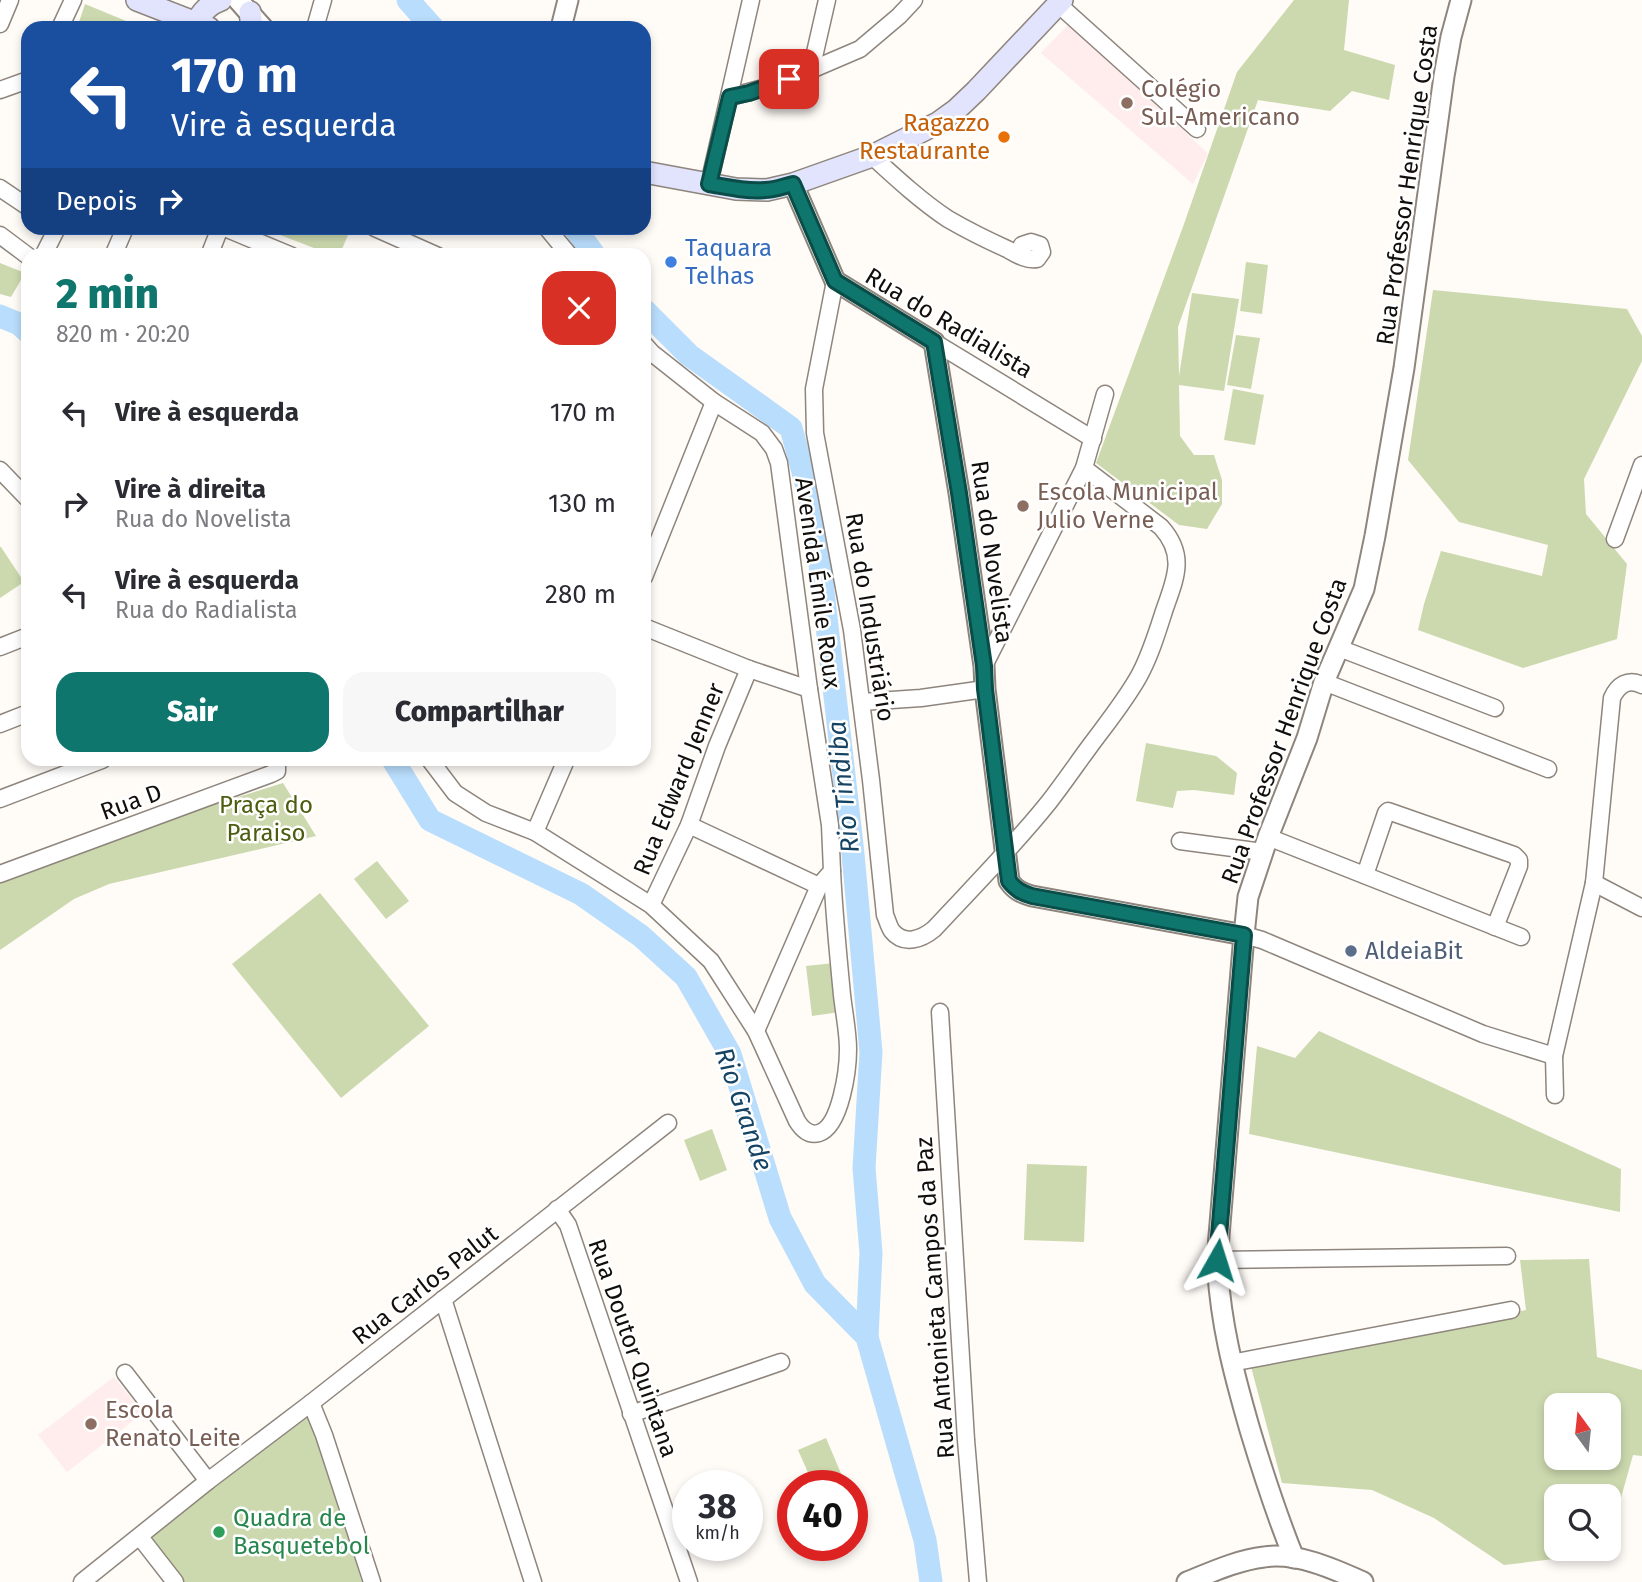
<!DOCTYPE html>
<html lang="pt">
<meta charset="utf-8">
<style>
:root{--surface:#fff;--page:#f7f7f7;--text:#2b2b33;--muted:#7c7c81;--accent:#0f766e}
body{margin:0;font-family:"Fira Sans",sans-serif;background:var(--page);color:var(--text);height:100vh;display:flex;flex-direction:column;font-size:26px;white-space:nowrap}
*{box-sizing:border-box;margin:0}
p{font-size:23px;color:var(--muted)}
.icon{flex:none;width:38px;height:38px;fill:none;stroke:currentColor;stroke-width:2;stroke-linecap:round;stroke-linejoin:round}
.map{position:relative;flex:1;overflow:hidden}
.side{position:absolute;left:21px;top:248px;width:630px;height:518px;display:flex;flex-direction:column;background:var(--surface);border-radius:21px;box-shadow:0 4px 10px #0003}
.side>*{flex:none}
.top-card{position:absolute;left:21px;top:21px;width:630px;height:214px;border-radius:21px;box-shadow:0 4px 10px #0003;background:#1a4fa0;color:#fff;overflow:hidden}
.needle{width:46px;rotate:345deg}
.controls{position:absolute;left:1544px;top:1393px;display:grid;gap:14px}
.controls a{display:grid;place-items:center;width:77px;height:77px;border-radius:14px;background:var(--surface);box-shadow:0 4px 10px #0003;font-size:35px}
.speed{position:absolute;left:672px;top:1470px;display:flex;gap:14px;font-size:35px;font-weight:700;text-align:center}
.speed>*{display:grid;place-content:center;width:91px;height:91px;border-radius:50%;background:var(--surface);box-shadow:0 4px 10px #0003;line-height:1}
.speed small{font-size:18px;font-weight:400}
.speed .limit{border:10px solid #d22;background:#fff;color:#111}
.pin{position:absolute;display:grid;place-items:center;width:60px;height:60px;color:#fff;margin:-30px;border-radius:14px;box-shadow:0 4px 10px #0006}
.me{position:absolute;width:77px;margin:-38px;rotate:6deg;stroke-linejoin:round;filter:drop-shadow(0 0 5px #0008)}
.turn{display:flex;align-items:center;gap:24px;height:147px;padding:0 35px;font-size:32px}
.turn .icon{width:91px;height:91px;stroke-width:2.5}
.turn b{display:block;font-size:49px;line-height:60px}
.then{display:flex;align-items:center;height:66px;padding:0 35px;background:#0003;gap:14px;font-size:26px}
.round{display:grid;place-items:center;flex:none;width:74px;height:74px;border-radius:21px;background:var(--page)}
.headline{display:flex;align-items:center;justify-content:space-between;height:119px;padding:0 35px}
h1{font-size:42px;font-weight:800;line-height:52px;color:var(--accent)}
.primary-button{display:flex;gap:14px;margin-top:auto;padding:14px 35px}
.primary-button a{flex:1;height:80px;border-radius:21px;background:var(--accent);color:#fff;font-size:28px;font-weight:800;line-height:80px;text-align:center}
.primary-button a+a{background:var(--page);color:var(--text)}
ul{padding:0;list-style:none}
li{display:flex;align-items:center;gap:21px;height:91px;padding:0 35px}
li div{flex:1}
li b{display:block;font-size:26px}
li em{font-style:normal}
.map>svg:first-child{display:block}
.education{fill:#feedec}
.green{fill:#ccd9ae;fill-rule:evenodd}
.lines{fill:none;stroke-linecap:round;stroke-linejoin:round}
.river{stroke:#b9ddfc;stroke-width:23}
.minor-casing{stroke:#8e857d;stroke-width:19}
.tertiary-casing{stroke:#8e857d;stroke-width:23}
.secondary-casing{stroke:#8e857d;stroke-width:24}
.minor{stroke:#fff;stroke-width:16}
.tertiary{stroke:#fff;stroke-width:19}
.secondary{stroke:#e2e3fc;stroke-width:21}
.route-casing{stroke:#0a4d48;stroke-width:18}
.route{stroke:#0f766e;stroke-width:12}
.education-dot{fill:#8d6e63;stroke:#fff;stroke-width:2.5}
.food-dot{fill:#e8710a;stroke:#fff;stroke-width:2.5}
.shop-dot{fill:#3f7fe0;stroke:#fff;stroke-width:2.5}
.service-dot{fill:#5c6f8a;stroke:#fff;stroke-width:2.5}
.leisure-dot{fill:#2e9e5b;stroke:#fff;stroke-width:2.5}
.labels{text-anchor:middle;stroke-width:5;stroke-linejoin:round;paint-order:stroke}
.education-label{font-size:24px;fill:#785e54;stroke:#fff;text-anchor:start}
.food-label{font-size:24px;fill:#c56008;stroke:#fff;text-anchor:end}
.street-label{font-size:24px;fill:#110e0b;stroke:#fff}
.shop-label{font-size:24px;fill:#366cbe;stroke:#fff;text-anchor:start}
.park-label{font-size:24px;fill:#4c5d0f;stroke:#fff}
.service-label{font-size:24px;fill:#4e5e75;stroke:#fff;text-anchor:start}
.leisure-label{font-size:24px;fill:#27864d;stroke:#fff;text-anchor:start}
.water-label{font-size:26px;font-style:italic;fill:#154364;stroke:#fff}
</style>
<div class="map">
<svg width="1642" height="1582" viewBox="0 0 1642 1582">
<rect width="100%" height="100%" fill="#fffbf7"/>
<g class="education">
<polygon points="1071,22 1208,154 1193,184 1041,53"/>
<polygon points="114,1377 143,1413 67,1472 38,1435"/>
</g>
<g class="green">
<polygon points="1294,0 1349,0 1344,50 1395,65 1389,100 1352,91 1330,111 1258,100 1178,327 1179,376 1192,293 1239,299 1224,391 1179,385 1180,436 1194,455 1214,455 1222,480 1222,504 1207,529 1179,525 1096,463 1184,224 1237,72"/>
<polygon points="85,4 143,28 77,28"/>
<polygon points="272,228 351,228 339,256 332,255 270,231"/>
<polygon points="1246,262 1268,265 1262,314 1240,311"/>
<polygon points="0,263 25,273 11,297 0,294"/>
<polygon points="1433,290 1627,309 1642,336 1642,361 1584,479 1586,514 1627,564 1617,639 1523,668 1418,630 1424,604 1441,551 1542,576 1548,545 1459,522 1408,460"/>
<polygon points="1236,335 1260,338 1251,389 1227,385"/>
<polygon points="1233,389 1264,395 1255,445 1224,440"/>
<polygon points="0,547 1,547 24,582 0,598"/>
<polygon points="1146,743 1216,756 1237,773 1234,795 1194,790 1177,791 1173,808 1136,801"/>
<polygon points="283,783 316,836 109,884 74,899 0,950 0,882 196,810"/>
<polygon points="377,861 409,901 386,919 354,879"/>
<polygon points="320,893 429,1026 341,1098 232,964"/>
<polygon points="834,963 840,1012 812,1016 806,966"/>
<polygon points="1319,1031 1621,1169 1620,1212 1249,1134 1257,1046 1295,1058"/>
<polygon points="712,1129 727,1170 700,1181 684,1140"/>
<polygon points="1027,1164 1087,1166 1084,1242 1024,1240"/>
<path d="M1589 1259 1597 1357 1642 1370V1456L1633 1455 1612 1530 1608 1534V1496H1556V1549H1594L1588 1555 1504 1565 1434 1518 1372 1490 1282 1483 1250 1363 1526 1310 1520 1260ZM1556 1405H1608V1458H1556Z"/>
<polygon points="306,1409 362,1582 177,1582 142,1537"/>
<polygon points="826,1438 845,1483 840,1486 814,1486 798,1450"/>
</g>
<g class="lines">
<g class="river">
<polyline points="408,0 433,28"/>
<polyline points="575,228 595,256"/>
<polyline points="644,310 689,355 791,428 814,512 853,854 871,1052 864,1168 871,1253 867,1337"/>
<polyline points="0,316 19,324 28,332"/>
<polyline points="393,760 430,820 581,894 641,936 686,977 730,1054 780,1218 815,1284 867,1337 925,1540 931,1582"/>
</g>
<g class="minor-casing">
<g id="minor">
<polyline points="1058,4 1197,129"/>
<polyline points="0,24 10,0"/>
<polyline points="60,28 73,0"/>
<polyline points="315,28 323,0"/>
<polyline points="811,70 827,0"/>
<polyline points="0,90 28,80"/>
<polyline points="730,97 767,87 811,70 860,49 899,16 914,0"/>
<path d="M872 156C896 178 921 201 948 219 967 230 987 240 1007 249 1016 254 1027 261 1037 259L1042 252 1040 245 1031 242 1022 245 1017 254"/>
<polyline points="709,184 751,0"/>
<polyline points="0,188 28,207"/>
<polyline points="225,228 292,256"/>
<polyline points="375,228 438,256"/>
<polyline points="547,228 570,256"/>
<polyline points="0,235 28,256"/>
<polyline points="43,256 57,228"/>
<polyline points="113,256 125,228"/>
<polyline points="209,256 220,228"/>
<path d="M835 281 814 389 815 433 852 630 871 780 885 915C887 919 889 927 892 931 904 946 922 939 934 929 973 887 1013 847 1049 802 1063 784 1076 765 1090 746 1107 723 1125 701 1139 676 1150 656 1157 633 1164 611 1175 579 1187 556 1161 527L1084 468"/>
<polyline points="934,342 1093,439"/>
<polyline points="644,344 652,353 714,402 762,433 774,449 779,463 809,689 830,825 832,871 819,886"/>
<polyline points="0,470 28,499"/>
<polyline points="1615,539 1642,465"/>
<polyline points="644,577 714,402"/>
<polyline points="644,627 749,669 809,689"/>
<polyline points="0,647 28,636"/>
<polyline points="1339,648 1495,708"/>
<polyline points="984,666 1084,468 1105,394"/>
<polyline points="1324,682 1548,769"/>
<polyline points="862,702 921,698 985,689"/>
<polyline points="0,724 28,713"/>
<path d="M430 760 455 793 486 813 535 832 651 905 711 961 756 1031 797 1121C802 1129 809 1136 819 1133 841 1126 848 1069 848 1049 848 1032 844 1013 842 995 838 954 834 913 832 871"/>
<polyline points="0,799 102,760"/>
<polyline points="689,825 819,886 756,1031"/>
<polyline points="535,832 566,760"/>
<polyline points="1268,837 1521,937"/>
<polyline points="1180,841 1263,852"/>
<polyline points="0,874 271,774 277,771 277,764 274,760"/>
<polyline points="1365,875 1386,813 1388,811 1514,855 1519,860 1519,866 1495,927"/>
<polyline points="1594,883 1642,908"/>
<polyline points="651,905 689,825 717,746 749,669"/>
<polyline points="1244,935 1262,940 1483,1034 1554,1056"/>
<polyline points="940,1012 966,1440 978,1582"/>
<path d="M1555 1095 1554 1056 1594 883 1612 698C1618 685 1628 678 1642 685"/>
<polyline points="557,1209 568,1225 689,1582"/>
<polyline points="1217,1260 1507,1256"/>
<polyline points="443,1299 533,1582"/>
<polyline points="1231,1363 1511,1310"/>
<polyline points="125,1373 208,1481"/>
<polyline points="311,1403 324,1435 372,1582"/>
<polyline points="631,1414 781,1362"/>
<polyline points="140,1537 175,1582"/>
<polyline points="82,1582 208,1481 311,1403 668,1123"/>
</g>
</g>
<g class="tertiary-casing">
<g id="tertiary">
<polyline points="238,0 263,28"/>
<polyline points="561,28 568,0"/>
<path d="M793 184 835 281 934 342 959 493 984 666 985 689 1009 881C1016 891 1022 893 1032 896L1244 935"/>
<path d="M1294 1558C1277 1516 1263 1473 1250 1430 1233 1371 1220 1322 1217 1260L1244 935 1248 897 1268 837 1307 738 1324 682 1364 589 1375 536 1404 368 1444 76 1451 37 1461 0"/>
<path d="M1187 1582C1212 1572 1238 1560 1264 1557 1297 1552 1334 1569 1363 1582"/>
</g>
</g>
<g class="secondary-casing">
<g id="secondary">
<polyline points="137,0 209,28"/>
<polyline points="250,12 252,28"/>
<path d="M197 23C201 12 210 4 221 0"/>
<polyline points="644,172 736,189 767,190 793,184 872,156 938,123 956,110 976,91 1062,0"/>
</g>
</g>
<use href="#minor" class="minor"/>
<use href="#tertiary" class="tertiary"/>
<use href="#secondary" class="secondary"/>
</g>
<g class="lines">
<g class="route-casing">
<path id="route" d="M789 79 749 93 730 97 709 184C727 187 747 192 765 190 775 190 784 186 793 184L835 281 934 342 959 493 984 666 985 689 1009 881C1016 890 1022 893 1032 896L1244 935 1217 1260"/>
</g>
<use href="#route" class="route"/>
</g>
<g class="education-dot">
<circle cx="1127" cy="103" r="7"/>
<circle cx="1023" cy="506" r="7"/>
<circle cx="91" cy="1424" r="7"/>
</g>
<circle class="food-dot" cx="1004" cy="137" r="7"/>
<circle class="shop-dot" cx="671" cy="262" r="7"/>
<circle class="service-dot" cx="1351" cy="951" r="7"/>
<circle class="leisure-dot" cx="219" cy="1532" r="7"/>
<g class="labels">
<g class="education-label">
<text x="1141" y="97">Colégio<tspan x="1141" dy="28">Sul-Americano</tspan></text>
<text x="1037" y="500">Escola Municipal<tspan x="1037" dy="28">Julio Verne</tspan></text>
<text x="105" y="1418">Escola<tspan x="105" dy="28">Renato Leite</tspan></text>
</g>
<g class="food-label">
<text x="990" y="131">Ragazzo<tspan x="990" dy="28">Restaurante</tspan></text>
</g>
<g class="street-label">
<text transform="translate(1407 185) rotate(-82)" y="8">Rua Professor Henrique Costa</text>
<text transform="translate(949 323) rotate(31)" y="8">Rua do Radialista</text>
<text transform="translate(992 552) rotate(82)" y="8">Rua do Novelista</text>
<text transform="translate(818 583) rotate(82)" y="8">Avenida Émile Roux</text>
<text transform="translate(870 617) rotate(81)" y="8">Rua do Industriário</text>
<text transform="translate(1284 731) rotate(-70)" y="8">Rua Professor Henrique Costa</text>
<text transform="translate(679 779) rotate(-68)" y="8">Rua Edward Jenner</text>
<text transform="translate(131 802) rotate(-20)" y="8">Rua D</text>
<text transform="translate(425 1285) rotate(-38)" y="8">Rua Carlos Palut</text>
<text transform="translate(935 1298) rotate(-94)" y="8">Rua Antonieta Campos da Paz</text>
<text transform="translate(633 1348) rotate(71)" y="8">Rua Doutor Quintana</text>
</g>
<g class="shop-label">
<text x="685" y="256">Taquara<tspan x="685" dy="28">Telhas</tspan></text>
</g>
<g class="park-label">
<text x="266" y="813">Praça do<tspan x="266" dy="28">Paraiso</tspan></text>
</g>
<g class="service-label">
<text x="1365" y="959">AldeiaBit</text>
</g>
<g class="leisure-label">
<text x="233" y="1526">Quadra de<tspan x="233" dy="28">Basquetebol</tspan></text>
</g>
<g class="water-label">
<text transform="translate(843 787) rotate(-96)" y="9">Rio Tindiba</text>
<text transform="translate(744 1109) rotate(71)" y="9">Rio Grande</text>
</g>
</g>
</svg>
<div class="controls">
<a><svg class="needle" viewBox="-14 -14 28 28"><path d="M0-13l5 13h-10z" fill="#e53935"/><path d="M0 13l5-13h-10z" fill="#7c7c81"/></svg></a>
<a><svg class="icon" aria-label="search" viewBox="0 0 24 24"><circle cx="10" cy="10" r="6"/><path d="M15 15l6 6"/></svg></a>
</div>
<div class="speed"><div>38<small>km/h</small></div><div class="limit">40</div></div>
<div class="pin" style="left:789px;top:79px;background:#d93025"><svg class="icon" aria-label="arrive" viewBox="0 0 24 24"><path d="M6 21V4h12l-3 4 3 4H6"/></svg></div>
<svg class="me" style="left:1217px;top:1260px" viewBox="-20 -20 40 40"><path d="M0-17L14 15 0 8-14 15z" fill="#0f766e" stroke="#fff" stroke-width="4"/></svg>
<div class="top-card">
<div class="turn"><svg class="icon" aria-label="left" viewBox="0 0 24 24"><path d="M17 20v-9H6M10 6l-5 5 5 5"/></svg><div><b>170 m</b>Vire à esquerda</div></div>
<div class="then">Depois<svg class="icon" aria-label="right" viewBox="0 0 24 24"><path d="M7 20v-9h11M14 6l5 5-5 5"/></svg></div>
</div>
<section class="side">
<div class="headline"><div><h1>2 min</h1><p>820 m · 20:20</p></div><a class="round" style="background:#d93025;color:#fff"><svg class="icon" aria-label="close" viewBox="0 0 24 24"><path d="M6 6l12 12M18 6L6 18"/></svg></a></div>
<ul>
<li><svg class="icon" aria-label="left" viewBox="0 0 24 24"><path d="M17 20v-9H6M10 6l-5 5 5 5"/></svg><div><b>Vire à esquerda</b></div><em>170 m</em></li>
<li><svg class="icon" aria-label="right" viewBox="0 0 24 24"><path d="M7 20v-9h11M14 6l5 5-5 5"/></svg><div><b>Vire à direita</b><p>Rua do Novelista</p></div><em>130 m</em></li>
<li><svg class="icon" aria-label="left" viewBox="0 0 24 24"><path d="M17 20v-9H6M10 6l-5 5 5 5"/></svg><div><b>Vire à esquerda</b><p>Rua do Radialista</p></div><em>280 m</em></li>
</ul>
<div class="primary-button"><a>Sair</a><a>Compartilhar</a></div>
</section>
</div>
